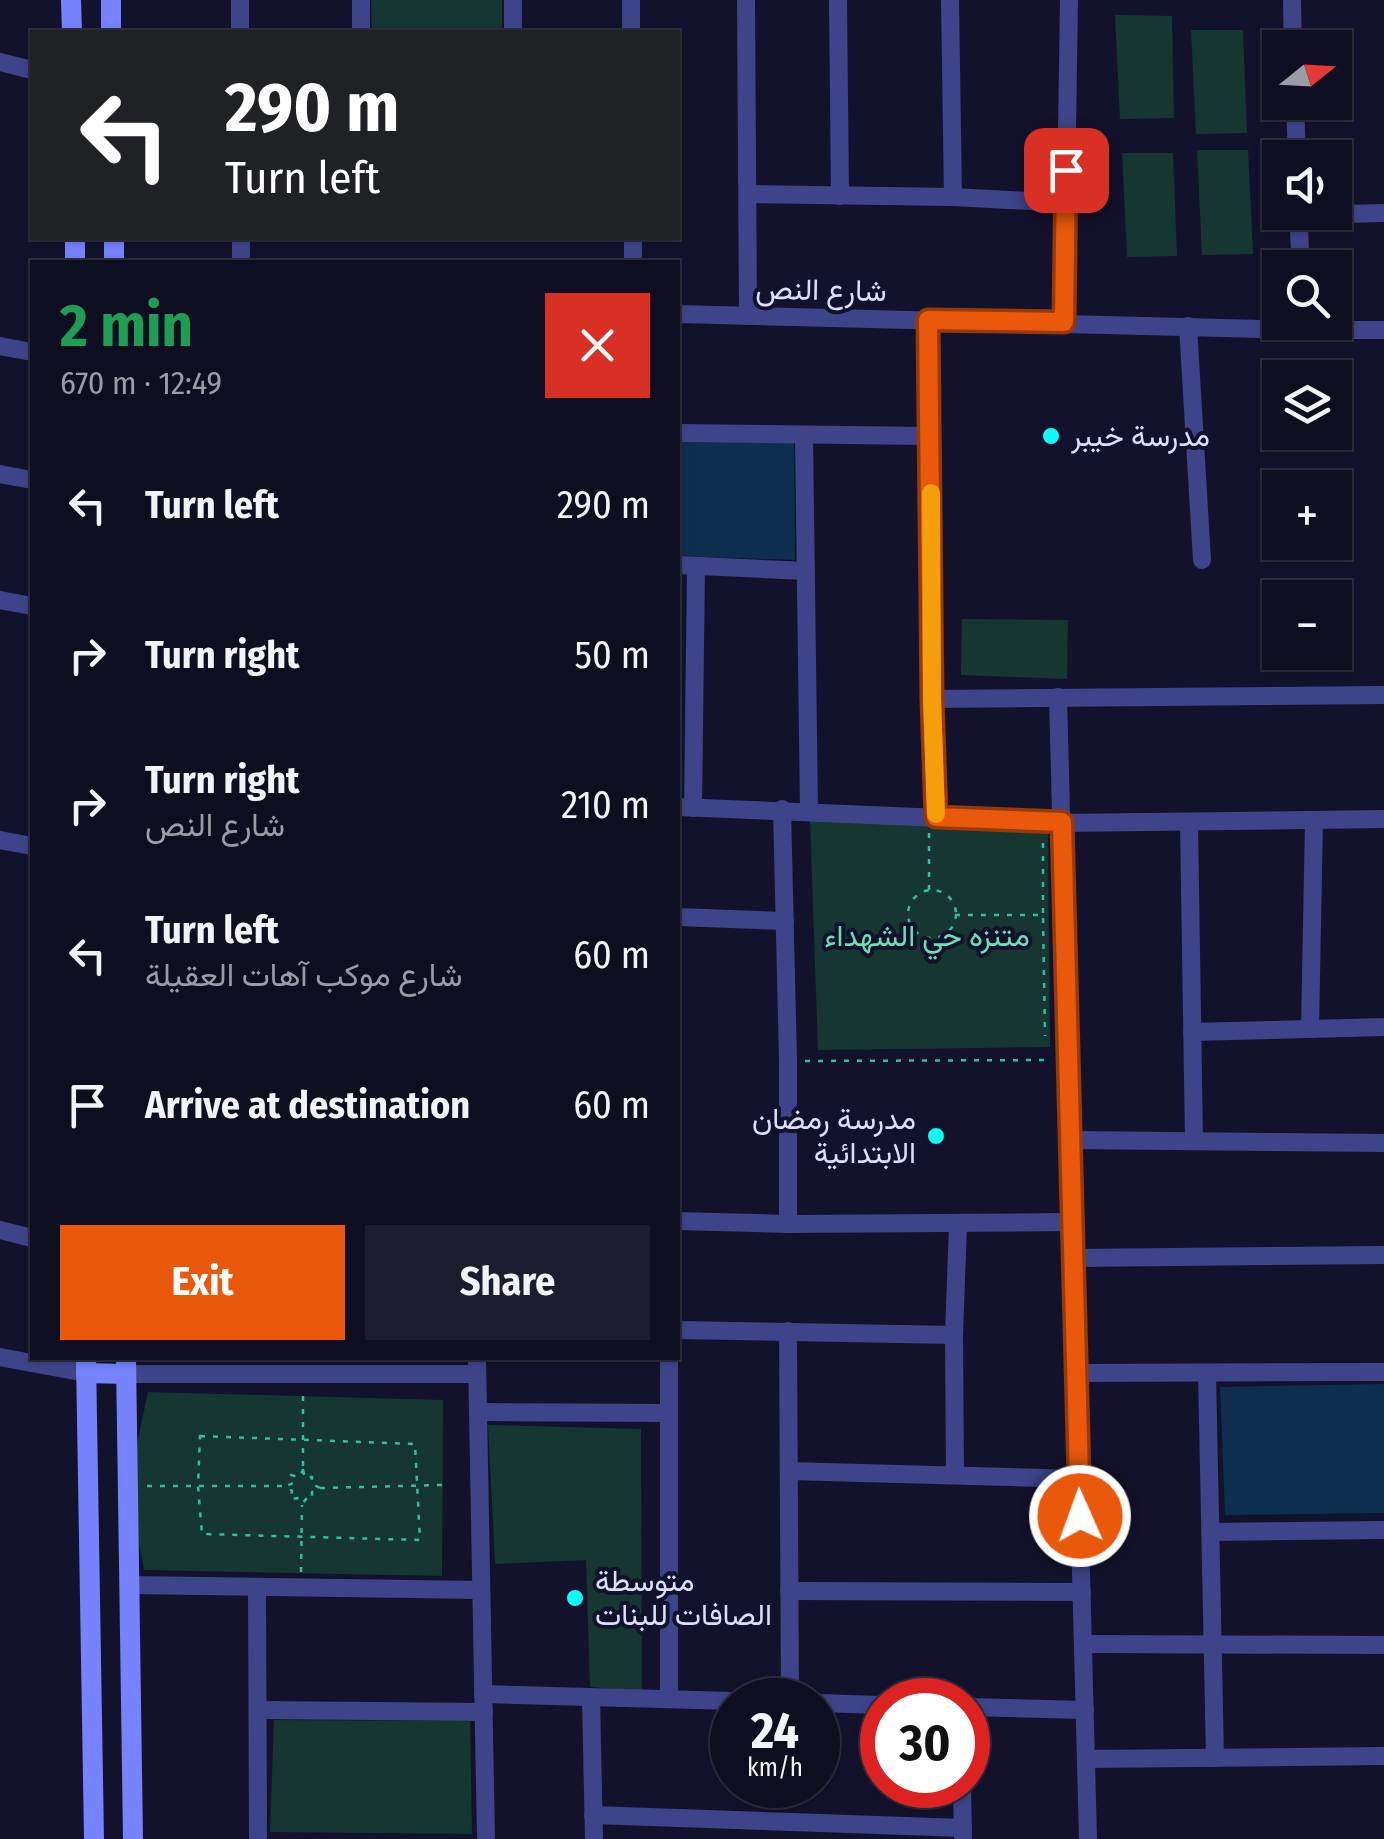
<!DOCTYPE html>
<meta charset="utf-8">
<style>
:root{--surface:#0e0e21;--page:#1c1c2e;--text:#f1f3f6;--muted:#9b9ca5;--line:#2e2e3f;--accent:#ea580c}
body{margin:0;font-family:"Fira Sans Condensed",Vazirmatn,sans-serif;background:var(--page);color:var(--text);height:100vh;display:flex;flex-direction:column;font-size:38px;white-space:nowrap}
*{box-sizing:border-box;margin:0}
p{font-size:32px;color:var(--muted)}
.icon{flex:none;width:55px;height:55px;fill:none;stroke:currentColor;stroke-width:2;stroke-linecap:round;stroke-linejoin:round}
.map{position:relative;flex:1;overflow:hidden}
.sheet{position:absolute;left:30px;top:260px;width:650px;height:1100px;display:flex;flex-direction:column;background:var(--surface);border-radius:0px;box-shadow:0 2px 8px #0004,0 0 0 2px var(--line)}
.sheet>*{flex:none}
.banner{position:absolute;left:30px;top:30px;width:650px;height:210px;border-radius:0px;box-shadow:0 2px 8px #0004,0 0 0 2px var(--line);background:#202124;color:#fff;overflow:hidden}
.needle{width:65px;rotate:72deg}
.controls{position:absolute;left:1262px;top:30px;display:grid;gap:20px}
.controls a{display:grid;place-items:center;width:90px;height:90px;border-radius:0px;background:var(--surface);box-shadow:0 2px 8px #0004,0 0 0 2px var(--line);font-size:50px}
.speed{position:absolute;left:710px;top:1678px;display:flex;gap:20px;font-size:50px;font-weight:700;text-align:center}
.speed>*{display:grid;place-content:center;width:130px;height:130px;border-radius:50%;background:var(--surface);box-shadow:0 2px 8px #0004,0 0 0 2px var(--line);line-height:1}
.speed small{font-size:25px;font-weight:400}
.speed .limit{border:15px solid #d22;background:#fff;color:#111}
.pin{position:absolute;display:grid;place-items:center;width:85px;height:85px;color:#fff;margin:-42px;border-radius:20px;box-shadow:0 5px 15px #0006}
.me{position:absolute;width:110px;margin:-55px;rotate:358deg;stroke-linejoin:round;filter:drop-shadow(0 0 8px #0008)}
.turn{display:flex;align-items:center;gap:35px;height:210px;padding:0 30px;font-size:45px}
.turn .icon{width:130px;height:130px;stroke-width:2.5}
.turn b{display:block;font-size:70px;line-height:85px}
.round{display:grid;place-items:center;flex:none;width:105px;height:105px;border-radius:0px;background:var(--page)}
.overview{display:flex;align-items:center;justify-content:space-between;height:170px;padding:0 30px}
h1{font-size:60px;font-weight:700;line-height:75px;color:#1e9e55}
.cta{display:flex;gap:20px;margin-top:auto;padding:20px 30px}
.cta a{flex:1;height:115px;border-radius:0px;background:var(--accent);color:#fff;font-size:40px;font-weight:700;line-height:115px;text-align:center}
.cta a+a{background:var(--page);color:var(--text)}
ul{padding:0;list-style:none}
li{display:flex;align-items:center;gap:30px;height:150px;padding:0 30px}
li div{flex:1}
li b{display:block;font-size:38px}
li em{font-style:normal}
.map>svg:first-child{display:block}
.green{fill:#153631}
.water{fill:#0e2e4f}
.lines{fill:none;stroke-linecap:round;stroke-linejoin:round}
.path{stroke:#33bda3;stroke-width:2.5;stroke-dasharray:5 8;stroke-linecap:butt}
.street{stroke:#3e448a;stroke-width:18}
.secondary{stroke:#7683fd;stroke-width:20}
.route-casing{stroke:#983908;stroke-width:25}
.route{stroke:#ea580c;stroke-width:18}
.slow{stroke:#f59e0b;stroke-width:18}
.poi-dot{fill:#0cfbf5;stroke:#13122c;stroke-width:4}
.labels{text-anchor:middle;stroke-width:8;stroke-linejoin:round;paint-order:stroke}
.street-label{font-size:30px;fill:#dddeff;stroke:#13122c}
.poi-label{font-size:30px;fill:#dddeff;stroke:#13122c;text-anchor:start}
.park-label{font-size:30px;fill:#68e0b3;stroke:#13122c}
</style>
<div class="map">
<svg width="1384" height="1839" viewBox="0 0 1384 1839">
<rect width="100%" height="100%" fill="#13122c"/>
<g class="green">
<polygon points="371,0 502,0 502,32 372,32"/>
<polygon points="1115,15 1172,16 1174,118 1120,119"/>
<polygon points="1191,30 1243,30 1247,133 1196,134"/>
<polygon points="1197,150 1248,150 1253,254 1202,255"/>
<polygon points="1122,153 1173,153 1177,256 1127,257"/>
<polygon points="962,619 1068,620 1067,679 961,675"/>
<polygon points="810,820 1048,828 1050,1047 818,1050"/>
<polygon points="148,1392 443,1400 442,1576 144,1570 128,1486"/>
<polygon points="488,1425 641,1429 642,1691 590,1687 586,1560 495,1564"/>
<polygon points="274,1720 470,1721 472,1834 270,1832"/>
</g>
<g class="water">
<polygon points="678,442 794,443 795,560 678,556"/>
<polygon points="1384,1384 1384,1513 1225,1515 1220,1387"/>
</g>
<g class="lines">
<g class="path">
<polyline points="929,890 929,833"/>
<circle cx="932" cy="914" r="24"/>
<polyline points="1043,913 1043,841"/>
<polyline points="955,915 1043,915 1045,1036"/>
<polyline points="805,1061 1052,1060"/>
<polyline points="303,1396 303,1469"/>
<polygon points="200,1436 415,1444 420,1540 202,1534 198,1486"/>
<polygon points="303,1470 305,1478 312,1477 312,1484 320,1488 312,1492 312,1499 306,1499 303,1503 299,1498 291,1499 292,1491 286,1486 293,1483 291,1475 299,1477"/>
<polyline points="147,1486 286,1486"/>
<polyline points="320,1488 442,1485"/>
<polyline points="301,1572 302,1505"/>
</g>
<g class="street">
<polyline points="240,0 240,32"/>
<polyline points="631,0 631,32"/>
<polyline points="746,0 748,316"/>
<polyline points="838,0 840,196"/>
<polyline points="950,0 953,197"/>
<polyline points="1292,0 1293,48"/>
<polyline points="361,32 361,0"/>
<polyline points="513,32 513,0"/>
<polyline points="0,62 32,70"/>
<polyline points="1295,102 1297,158"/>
<polyline points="748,194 953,197 1066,203"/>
<polyline points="1298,212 1301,268"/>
<polyline points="1299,215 1384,213"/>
<polyline points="241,238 241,262"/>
<polyline points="633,238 633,262"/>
<polyline points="678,314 1303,330 1384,330"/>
<polyline points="928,320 932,699 1384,695"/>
<polyline points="1064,322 1069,0"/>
<polyline points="1188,326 1202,560"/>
<polyline points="0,346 32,352"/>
<polyline points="678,433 930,436"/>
<polyline points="804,435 809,811"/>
<polyline points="0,474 32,480"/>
<polyline points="678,565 806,571"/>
<polyline points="0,600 32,606"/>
<polyline points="1058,697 1088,1839"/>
<polyline points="932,699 936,817"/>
<polyline points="678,807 1062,823 1384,819"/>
<polyline points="693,808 696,566"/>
<polyline points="782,809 788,1061 788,1224"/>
<polyline points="1189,823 1194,1141"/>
<polyline points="0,840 32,846"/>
<polyline points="678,917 785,921"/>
<polyline points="1310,1029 1314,821"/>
<polyline points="1192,1032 1384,1027"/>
<polyline points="1070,1140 1384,1143"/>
<polyline points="678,1221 788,1224 1072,1222"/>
<polyline points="0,1230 32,1238"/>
<polyline points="1073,1258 1384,1255"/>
<polyline points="678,1330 954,1335"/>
<polyline points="788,1331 790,1700"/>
<polyline points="0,1357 86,1373"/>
<polyline points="477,1358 486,1839"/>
<polyline points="669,1358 669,1699"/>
<polyline points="1076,1373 1384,1372"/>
<polyline points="1207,1373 1215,1758"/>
<polyline points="126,1374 477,1374"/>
<polyline points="478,1412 669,1413"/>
<polyline points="789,1471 1079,1479"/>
<polyline points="955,1475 954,1335 958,1224"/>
<polyline points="1211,1532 1384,1530"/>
<polyline points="129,1585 481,1590"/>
<polyline points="257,1587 258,1839"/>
<polyline points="789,1591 1082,1592"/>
<polyline points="1083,1644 1384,1645"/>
<polyline points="483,1694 732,1701"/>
<polyline points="591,1697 594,1839"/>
<polyline points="818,1703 882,1705"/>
<polyline points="968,1707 1085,1710"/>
<polyline points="258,1710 484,1712"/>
<polyline points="1086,1759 1384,1756"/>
<polyline points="962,1785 963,1839"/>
<polyline points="593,1815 963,1828"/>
</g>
<g class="secondary">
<polyline points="71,0 72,32"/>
<polyline points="111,0 111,32"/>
<polyline points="75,238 75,262"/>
<polyline points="114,238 114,262"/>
<polyline points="86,1358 94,1839"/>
<polyline points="126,1358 133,1839"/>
<polyline points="86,1373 126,1374"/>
</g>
</g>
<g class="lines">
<g class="route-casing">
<polyline id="route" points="1066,170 1064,322 928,320 932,699 936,817 1062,822 1080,1516"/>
</g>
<use href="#route" class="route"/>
<polyline class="slow" points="931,493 932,699 936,814"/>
</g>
<g class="poi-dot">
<circle cx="1051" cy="436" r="10"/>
<circle cx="936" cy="1136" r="10"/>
<circle cx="575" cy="1598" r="10"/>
</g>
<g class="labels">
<g class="street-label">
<text transform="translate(821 290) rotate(1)" y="10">شارع النص</text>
</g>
<g class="poi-label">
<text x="1071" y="446">مدرسة خيبر</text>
<text x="916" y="1129" text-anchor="end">مدرسة رمضان<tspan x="916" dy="34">الابتدائية</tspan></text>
<text x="595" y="1591">متوسطة<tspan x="595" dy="34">الصافات للبنات</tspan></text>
</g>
<g class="park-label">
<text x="927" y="946">متنزه حي الشهداء</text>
</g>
</g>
</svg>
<div class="controls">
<a><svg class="needle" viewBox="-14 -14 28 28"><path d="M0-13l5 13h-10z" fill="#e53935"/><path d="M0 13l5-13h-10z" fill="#9b9ca5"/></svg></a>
<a><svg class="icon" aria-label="sound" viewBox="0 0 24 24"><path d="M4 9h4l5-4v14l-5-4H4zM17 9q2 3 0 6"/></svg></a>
<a><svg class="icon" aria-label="search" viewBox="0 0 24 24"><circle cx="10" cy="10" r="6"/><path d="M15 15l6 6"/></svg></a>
<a><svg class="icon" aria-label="layers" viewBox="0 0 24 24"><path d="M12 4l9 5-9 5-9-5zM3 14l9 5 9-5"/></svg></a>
<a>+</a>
<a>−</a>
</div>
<div class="speed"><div>24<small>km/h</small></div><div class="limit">30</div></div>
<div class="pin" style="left:1066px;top:170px;background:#d93025"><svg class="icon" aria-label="arrive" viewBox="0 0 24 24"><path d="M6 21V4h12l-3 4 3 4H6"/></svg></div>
<svg class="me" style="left:1080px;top:1516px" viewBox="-20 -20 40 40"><circle r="17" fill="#ea580c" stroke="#fff" stroke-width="3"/><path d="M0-11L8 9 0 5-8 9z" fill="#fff"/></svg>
<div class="banner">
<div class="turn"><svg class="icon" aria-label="left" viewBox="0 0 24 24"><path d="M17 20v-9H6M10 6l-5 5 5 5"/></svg><div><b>290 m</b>Turn left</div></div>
</div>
<section class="sheet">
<div class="overview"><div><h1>2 min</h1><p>670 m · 12:49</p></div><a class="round" style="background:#d93025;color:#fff"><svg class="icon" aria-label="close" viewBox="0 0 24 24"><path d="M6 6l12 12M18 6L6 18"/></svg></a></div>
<ul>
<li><svg class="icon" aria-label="left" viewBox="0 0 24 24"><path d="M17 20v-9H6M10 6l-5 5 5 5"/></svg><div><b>Turn left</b></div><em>290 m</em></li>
<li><svg class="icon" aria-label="right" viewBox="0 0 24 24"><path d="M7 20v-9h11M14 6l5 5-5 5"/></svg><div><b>Turn right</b></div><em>50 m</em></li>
<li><svg class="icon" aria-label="right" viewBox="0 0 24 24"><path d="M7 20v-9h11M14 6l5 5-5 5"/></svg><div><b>Turn right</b><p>شارع النص</p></div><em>210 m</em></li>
<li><svg class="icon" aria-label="left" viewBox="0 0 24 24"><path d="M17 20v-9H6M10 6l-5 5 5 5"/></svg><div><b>Turn left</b><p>شارع موكب آهات العقيلة</p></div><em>60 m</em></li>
<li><svg class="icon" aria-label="arrive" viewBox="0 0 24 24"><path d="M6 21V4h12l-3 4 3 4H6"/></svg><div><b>Arrive at destination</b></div><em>60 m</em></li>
</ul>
<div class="cta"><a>Exit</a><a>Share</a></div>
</section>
</div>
